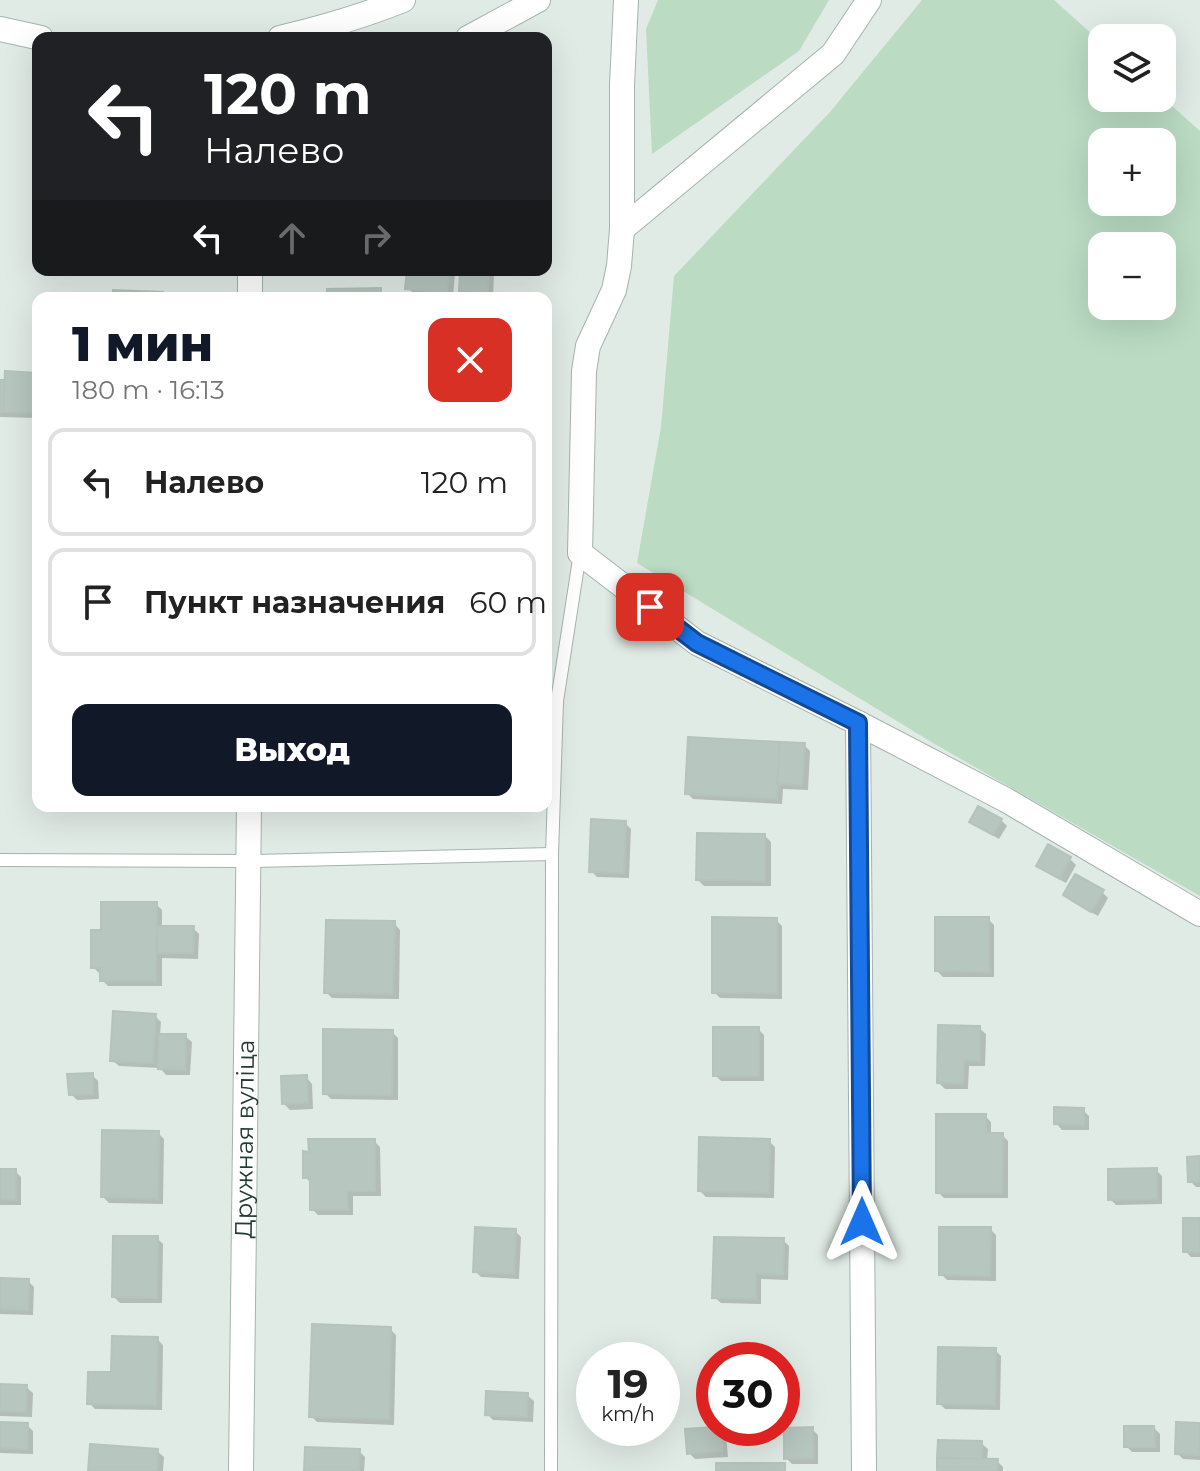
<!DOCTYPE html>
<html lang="ru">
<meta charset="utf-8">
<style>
:root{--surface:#fff;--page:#f6f6f6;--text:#222;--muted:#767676;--line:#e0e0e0;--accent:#111827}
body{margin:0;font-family:Montserrat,sans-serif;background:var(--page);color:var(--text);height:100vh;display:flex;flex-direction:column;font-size:30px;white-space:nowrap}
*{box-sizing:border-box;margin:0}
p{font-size:26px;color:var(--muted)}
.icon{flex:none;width:44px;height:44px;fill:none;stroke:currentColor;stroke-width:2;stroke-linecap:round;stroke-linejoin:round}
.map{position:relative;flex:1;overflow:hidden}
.panel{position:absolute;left:32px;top:292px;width:520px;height:520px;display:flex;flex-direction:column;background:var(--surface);border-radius:16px;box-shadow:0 8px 32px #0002}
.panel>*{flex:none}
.banner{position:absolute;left:32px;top:32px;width:520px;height:244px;border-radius:16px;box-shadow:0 8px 32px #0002;background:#202124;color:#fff;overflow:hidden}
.fabs{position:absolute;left:1088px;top:24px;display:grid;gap:16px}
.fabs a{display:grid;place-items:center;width:88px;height:88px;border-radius:16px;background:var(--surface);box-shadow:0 8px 32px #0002;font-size:40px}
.speed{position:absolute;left:576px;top:1342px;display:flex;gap:16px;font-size:40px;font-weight:700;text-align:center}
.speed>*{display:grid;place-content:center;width:104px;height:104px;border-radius:50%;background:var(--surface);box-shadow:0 8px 32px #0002;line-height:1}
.speed small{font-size:20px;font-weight:400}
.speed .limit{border:12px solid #d22;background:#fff;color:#111}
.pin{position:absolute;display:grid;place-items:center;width:68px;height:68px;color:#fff;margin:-34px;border-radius:16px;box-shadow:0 4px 12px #0006}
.me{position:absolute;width:88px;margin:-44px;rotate:0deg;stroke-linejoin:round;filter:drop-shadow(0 0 6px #0008)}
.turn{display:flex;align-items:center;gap:28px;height:168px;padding:0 40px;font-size:36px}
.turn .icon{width:104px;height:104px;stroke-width:2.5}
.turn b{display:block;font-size:56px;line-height:68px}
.lanes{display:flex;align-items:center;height:76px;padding:0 40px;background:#0003;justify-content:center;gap:40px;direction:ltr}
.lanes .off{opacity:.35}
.round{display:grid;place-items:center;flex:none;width:84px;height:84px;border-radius:16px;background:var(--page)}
.overview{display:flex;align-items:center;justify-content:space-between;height:136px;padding:0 40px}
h1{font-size:48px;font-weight:800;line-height:60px;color:var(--accent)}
.button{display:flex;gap:16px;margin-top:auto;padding:16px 40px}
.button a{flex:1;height:92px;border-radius:16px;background:var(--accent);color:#fff;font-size:32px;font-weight:800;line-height:92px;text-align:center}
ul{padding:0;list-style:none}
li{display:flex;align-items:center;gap:24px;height:108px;margin:0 16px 12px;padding:0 24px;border:4px solid var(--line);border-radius:16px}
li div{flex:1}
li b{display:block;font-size:30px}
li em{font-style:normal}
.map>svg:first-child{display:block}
.green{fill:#bbdbc3;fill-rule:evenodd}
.shadow{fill:#0003}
.building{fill:#b7c6bf;stroke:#b4c4bd;stroke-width:2}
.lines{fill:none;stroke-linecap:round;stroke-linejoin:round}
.lane-casing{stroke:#a4b3ad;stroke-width:14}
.street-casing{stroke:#a4b3ad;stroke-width:26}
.secondary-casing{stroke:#a1b6ae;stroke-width:26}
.lane{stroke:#fff;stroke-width:12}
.street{stroke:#fff;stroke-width:24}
.secondary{stroke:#fff;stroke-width:24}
.route-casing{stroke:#114b97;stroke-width:20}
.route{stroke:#1a73e8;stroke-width:14}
.labels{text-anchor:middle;stroke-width:6;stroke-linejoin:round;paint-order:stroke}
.street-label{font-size:24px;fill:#233b34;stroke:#f2f8f4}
</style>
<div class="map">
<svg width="1200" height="1471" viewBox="0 0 1200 1471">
<rect width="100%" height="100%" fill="#e1ebe6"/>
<g class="green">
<polygon points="658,0 829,0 799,51 652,154 646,29"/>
<path d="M922 0H1054L1102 43V98L1162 97 1200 131V896L933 743 637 563 661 427 674 276 830 112ZM1102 142H1162V202H1102ZM1102 246H1162V306H1102Z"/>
</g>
<g class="shadow">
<polygon points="409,270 452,270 455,273 453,297 414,294 408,288"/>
<polygon points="462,270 492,270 494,272 493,298 468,297 461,291"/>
<polygon points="38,375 38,418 0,417 0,382"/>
<polygon points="546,375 550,379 550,432 546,432"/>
<polygon points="804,745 810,751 808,790 783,789 782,804 693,799 687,793"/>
<polygon points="1001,820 1007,826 999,839 978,827 972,821"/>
<polygon points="625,823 631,829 629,878 597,877 591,871"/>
<polygon points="765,836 771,842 771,886 704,886 698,880"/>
<polygon points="1049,847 1070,859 1076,865 1066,883 1044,871 1038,865"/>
<polygon points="1102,892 1108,898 1098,916 1071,901 1065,895"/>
<polygon points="156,904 162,910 162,928 193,928 199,934 198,959 162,958 162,986 108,986 102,980 102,973 99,973 93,967 103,932"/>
<polygon points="988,919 994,925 994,977 943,977 937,971"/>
<polygon points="776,920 782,926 782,999 720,998 714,992"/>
<polygon points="394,923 400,930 399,999 332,998 326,992"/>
<polygon points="155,1016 161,1022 160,1036 185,1036 192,1042 190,1075 166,1075 160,1068 119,1066 112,1060"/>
<polygon points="979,1028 986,1034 985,1066 969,1066 968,1089 945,1089 939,1083"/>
<polygon points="758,1029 764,1035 764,1081 721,1081 715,1075"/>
<polygon points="392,1032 398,1038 398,1100 331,1099 325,1093"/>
<polygon points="92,1075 98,1081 99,1099 77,1100 71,1094"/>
<polygon points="306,1077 312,1084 313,1109 290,1110 284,1104"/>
<polygon points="1083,1110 1089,1116 1089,1130 1062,1130 1056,1123"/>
<polygon points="985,1116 991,1122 991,1135 1002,1135 1008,1141 1008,1198 944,1198 938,1192"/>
<polygon points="158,1133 164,1139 163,1204 109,1203 103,1197"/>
<polygon points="374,1141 380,1147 381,1196 353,1196 353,1215 318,1215 312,1209 312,1184 305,1177"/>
<polygon points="769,1141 775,1147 774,1198 706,1197 700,1191"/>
<polygon points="1200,1158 1200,1187 1196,1187 1190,1181"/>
<polygon points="1156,1170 1162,1176 1162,1204 1116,1205 1110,1199"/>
<polygon points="0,1171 15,1171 21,1177 21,1205 0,1205"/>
<polygon points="1200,1220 1200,1257 1191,1257 1185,1251"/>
<polygon points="990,1229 996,1235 996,1281 947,1280 941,1274"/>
<polygon points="515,1231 521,1237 519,1279 481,1277 475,1271"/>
<polygon points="157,1238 163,1244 162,1303 120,1303 114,1297"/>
<polygon points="783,1240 789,1246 788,1280 761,1279 761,1304 721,1303 714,1297"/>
<polygon points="0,1280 28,1281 34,1287 33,1315 0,1314"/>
<polygon points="390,1329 396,1335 394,1425 317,1422 311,1416"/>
<polygon points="157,1339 163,1345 162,1410 95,1409 89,1403 113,1374"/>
<polygon points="995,1350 1001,1356 1000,1410 945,1409 939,1403"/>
<polygon points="0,1386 26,1387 33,1393 32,1417 0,1416"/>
<polygon points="527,1395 534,1401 533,1422 493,1420 487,1414"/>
<polygon points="0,1424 27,1425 33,1431 33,1454 0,1453"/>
<polygon points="1200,1425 1200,1460 1183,1459 1177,1453"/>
<polygon points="720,1428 726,1434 728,1457 695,1459 689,1453"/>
<polygon points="1154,1428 1160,1434 1160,1452 1132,1452 1126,1446"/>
<polygon points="812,1429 818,1435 818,1464 792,1464 786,1458"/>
<polygon points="981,1443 988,1449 987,1461 997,1461 1003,1467 1003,1471 939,1471"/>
<polygon points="157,1451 164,1457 163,1471 90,1471"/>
<polygon points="359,1451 365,1457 364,1471 306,1471"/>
</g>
<g class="building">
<polygon points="407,270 449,270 447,292 405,289"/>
<polygon points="460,270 489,270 488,293 459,292"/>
<polygon points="381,288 381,298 327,298 327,289"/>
<polygon points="113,290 163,292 163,298 113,298"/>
<polygon points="5,371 38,373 38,413 3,412"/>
<polygon points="0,380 4,380 3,412 0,412"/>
<polygon points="688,737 780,742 777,799 685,794"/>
<polygon points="780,742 805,743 802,785 777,784"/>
<polygon points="978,806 1002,819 993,835 969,822"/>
<polygon points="591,819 626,821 624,873 589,872"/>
<polygon points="697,833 765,834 765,881 696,880"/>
<polygon points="1048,844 1071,857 1060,879 1036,866"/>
<polygon points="1075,874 1104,890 1091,912 1063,895"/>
<polygon points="101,902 157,902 156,981 100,981 100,968 91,968 91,930 101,930"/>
<polygon points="712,917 777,918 777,993 712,993"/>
<polygon points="935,917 989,917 989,972 935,971"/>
<polygon points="326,920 395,921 393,994 324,993"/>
<polygon points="157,926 194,926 193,953 157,953"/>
<polygon points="113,1011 156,1014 153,1063 110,1061"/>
<polygon points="938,1025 980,1026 980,1061 964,1060 963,1084 937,1083"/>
<rect x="713" y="1027" width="46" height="49"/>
<polygon points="323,1029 393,1030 392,1095 323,1094"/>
<polygon points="159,1034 186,1034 185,1070 158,1069"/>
<polygon points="93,1073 93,1094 69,1095 67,1074"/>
<polygon points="307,1075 308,1103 282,1104 281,1076"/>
<polygon points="1054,1107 1084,1108 1084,1125 1054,1124"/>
<polygon points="936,1114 986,1114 986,1133 1003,1133 1002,1193 936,1193"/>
<polygon points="102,1130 159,1131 158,1199 101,1197"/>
<polygon points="699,1137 770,1139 769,1193 698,1191"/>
<polygon points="308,1139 375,1139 375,1191 347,1191 348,1210 310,1210 310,1178 303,1178 303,1151 309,1152"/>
<polygon points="1200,1156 1200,1182 1188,1182 1187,1157"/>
<polygon points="1157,1168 1157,1199 1108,1200 1108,1169"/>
<polygon points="0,1169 16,1169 16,1200 0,1199"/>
<rect x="1183" y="1218" width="17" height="34"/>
<polygon points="475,1227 516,1229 514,1274 473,1272"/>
<polygon points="939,1227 991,1227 990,1276 939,1275"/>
<polygon points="113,1236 158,1236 157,1298 112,1297"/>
<polygon points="714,1237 784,1238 783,1275 756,1274 756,1299 712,1298"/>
<polygon points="0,1278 29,1279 28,1310 0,1309"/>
<polygon points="312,1324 391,1327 389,1419 309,1417"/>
<polygon points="112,1336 158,1337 156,1405 87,1404 88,1372 111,1372"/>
<polygon points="938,1347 996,1348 995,1405 937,1404"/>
<polygon points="725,1356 766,1358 766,1360 725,1360"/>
<polygon points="0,1384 27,1385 26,1412 0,1411"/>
<polygon points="486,1391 528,1393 527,1417 485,1415"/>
<polygon points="0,1422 28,1423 27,1449 0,1448"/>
<polygon points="1176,1422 1200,1423 1200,1455 1175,1454"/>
<polygon points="1124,1426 1154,1426 1155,1447 1124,1447"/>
<polygon points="714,1427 721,1428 723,1451 687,1454 685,1429"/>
<polygon points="813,1427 813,1458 784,1459 784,1428"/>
<polygon points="938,1440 982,1441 982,1459 937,1458"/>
<polygon points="90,1444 158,1449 157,1471 88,1471"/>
<polygon points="305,1447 360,1449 359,1471 304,1471"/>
<polygon points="937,1458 998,1459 997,1471 937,1471"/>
<rect x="716" y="1463" width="69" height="8"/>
</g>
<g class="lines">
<g class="lane-casing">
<g id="lane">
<polyline points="0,860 249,861 552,854"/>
<polyline points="551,1471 552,854 557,701 580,553"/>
</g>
</g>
<g class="street-casing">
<g id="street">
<polyline points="626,0 622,85 622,229 619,266 614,290 588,346 584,371 580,553 697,643 858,723 1006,800 1200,914"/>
<polyline points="468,38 538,0"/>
<polyline points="622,229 833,54 869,0"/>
<polyline points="250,298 250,270"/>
<polyline points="858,723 864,1471"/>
<path id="s1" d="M241 1471 249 806"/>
</g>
</g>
<g class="secondary-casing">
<g id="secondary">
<polyline points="0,29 41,38"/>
<path d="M280 38C322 28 363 16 403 0"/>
</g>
</g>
<use href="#lane" class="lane"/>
<use href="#street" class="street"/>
<use href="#secondary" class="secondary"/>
</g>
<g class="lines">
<g class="route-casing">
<polyline id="route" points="650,607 697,643 858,723 862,1222"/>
</g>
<use href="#route" class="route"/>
</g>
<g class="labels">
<g class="street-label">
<text dy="8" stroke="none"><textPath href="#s1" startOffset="332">Дружная вуліца</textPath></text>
</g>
</g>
</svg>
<div class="fabs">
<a><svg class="icon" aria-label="layers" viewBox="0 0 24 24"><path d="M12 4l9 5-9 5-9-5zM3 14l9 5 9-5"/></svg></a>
<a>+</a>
<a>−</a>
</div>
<div class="speed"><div>19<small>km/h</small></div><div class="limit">30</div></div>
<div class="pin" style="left:650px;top:607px;background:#d93025"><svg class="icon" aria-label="arrive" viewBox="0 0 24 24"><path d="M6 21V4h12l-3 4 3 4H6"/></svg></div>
<svg class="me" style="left:862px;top:1222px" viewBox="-20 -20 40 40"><path d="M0-17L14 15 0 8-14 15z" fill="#1a73e8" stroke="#fff" stroke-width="4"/></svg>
<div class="banner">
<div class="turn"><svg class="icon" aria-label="left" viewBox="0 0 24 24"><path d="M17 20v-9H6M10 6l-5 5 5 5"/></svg><div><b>120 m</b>Налево</div></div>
<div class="lanes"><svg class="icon" aria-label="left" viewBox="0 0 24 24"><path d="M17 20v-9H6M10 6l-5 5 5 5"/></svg><svg class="icon off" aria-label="ahead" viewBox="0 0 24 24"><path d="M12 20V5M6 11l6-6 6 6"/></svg><svg class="icon off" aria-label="right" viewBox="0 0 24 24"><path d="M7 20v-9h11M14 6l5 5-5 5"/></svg></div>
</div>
<section class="panel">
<div class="overview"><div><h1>1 мин</h1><p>180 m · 16:13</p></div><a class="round" style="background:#d93025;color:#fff"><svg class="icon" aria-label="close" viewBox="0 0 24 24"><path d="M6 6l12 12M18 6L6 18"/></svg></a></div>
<ul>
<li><svg class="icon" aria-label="left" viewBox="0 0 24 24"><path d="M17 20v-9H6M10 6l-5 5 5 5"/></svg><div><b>Налево</b></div><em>120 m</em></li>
<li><svg class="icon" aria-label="arrive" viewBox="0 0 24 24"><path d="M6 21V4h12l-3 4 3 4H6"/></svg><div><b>Пункт назначения</b></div><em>60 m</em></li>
</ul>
<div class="button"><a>Выход</a></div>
</section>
</div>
